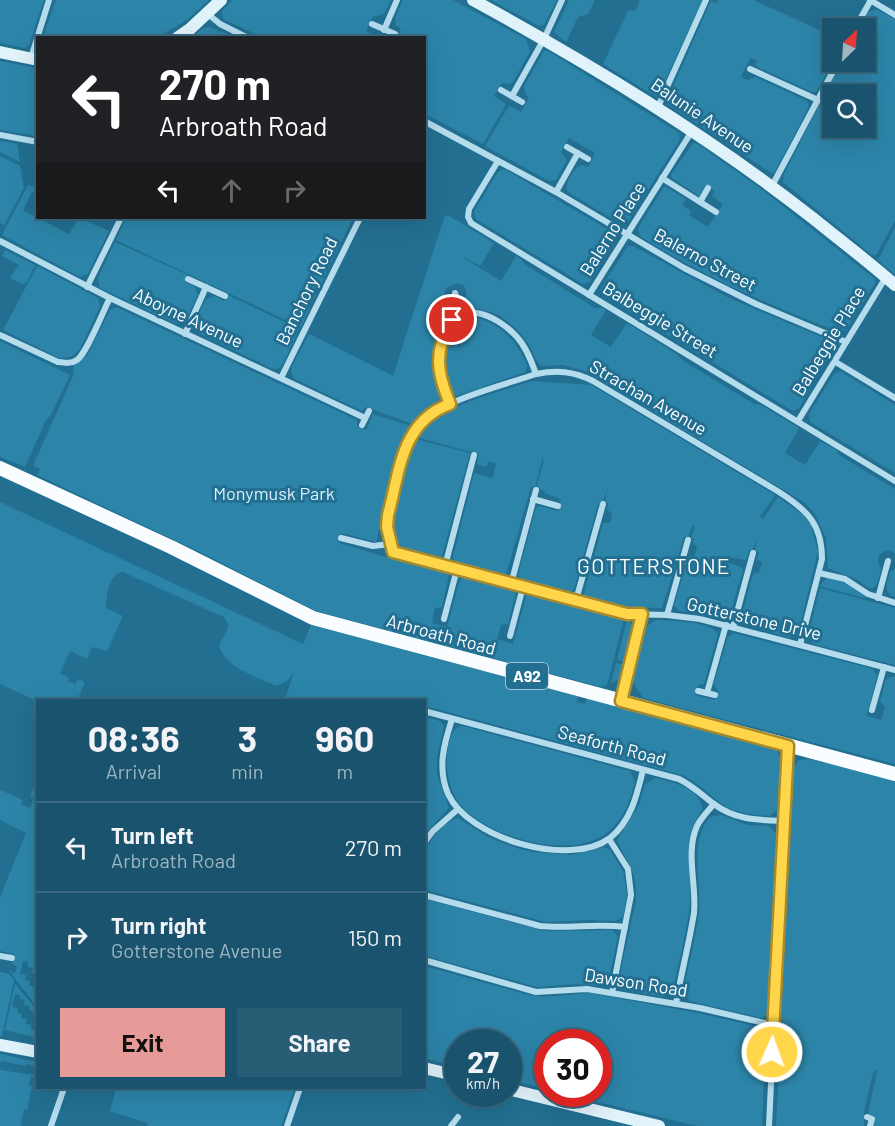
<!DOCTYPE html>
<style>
:root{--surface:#1a536d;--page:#275d75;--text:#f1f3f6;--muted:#9fb6c2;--line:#386980;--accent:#e69b98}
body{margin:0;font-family:Barlow,sans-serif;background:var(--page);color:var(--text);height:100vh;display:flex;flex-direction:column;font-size:22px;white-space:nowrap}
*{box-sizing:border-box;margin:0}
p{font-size:20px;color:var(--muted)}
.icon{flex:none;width:33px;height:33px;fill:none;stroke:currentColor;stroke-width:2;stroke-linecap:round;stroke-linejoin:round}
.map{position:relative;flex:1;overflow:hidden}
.drawer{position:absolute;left:36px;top:699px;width:390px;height:390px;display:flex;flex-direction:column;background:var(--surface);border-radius:0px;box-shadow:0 6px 24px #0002,0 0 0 2px var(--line)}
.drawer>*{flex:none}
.guide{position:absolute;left:36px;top:36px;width:390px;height:183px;border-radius:0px;box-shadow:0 6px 24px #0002,0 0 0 2px var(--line);background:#202124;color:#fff;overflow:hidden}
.needle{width:39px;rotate:25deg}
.controls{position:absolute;left:822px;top:18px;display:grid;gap:12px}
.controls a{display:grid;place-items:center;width:54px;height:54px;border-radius:0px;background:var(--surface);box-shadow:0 6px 24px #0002,0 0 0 2px var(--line);font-size:30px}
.speed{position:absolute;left:444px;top:1029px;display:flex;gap:12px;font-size:30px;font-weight:700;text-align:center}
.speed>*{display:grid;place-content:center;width:78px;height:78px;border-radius:50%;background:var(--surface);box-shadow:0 6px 24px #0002,0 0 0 2px var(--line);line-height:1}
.speed small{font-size:15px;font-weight:400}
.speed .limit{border:9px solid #d22;background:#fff;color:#111}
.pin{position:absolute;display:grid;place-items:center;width:51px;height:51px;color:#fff;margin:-26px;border:3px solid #fff;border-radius:50%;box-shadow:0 2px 6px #0007}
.me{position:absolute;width:66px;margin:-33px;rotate:2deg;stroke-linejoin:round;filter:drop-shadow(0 0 4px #0008)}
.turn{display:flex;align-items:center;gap:21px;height:126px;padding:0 24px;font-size:27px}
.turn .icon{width:78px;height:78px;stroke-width:2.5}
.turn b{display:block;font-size:42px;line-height:51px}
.lanes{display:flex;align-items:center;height:57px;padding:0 24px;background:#0003;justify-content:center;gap:30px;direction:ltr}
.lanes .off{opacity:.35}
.eta{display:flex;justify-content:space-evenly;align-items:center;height:102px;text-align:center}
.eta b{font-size:36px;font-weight:700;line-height:42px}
.cta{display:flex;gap:12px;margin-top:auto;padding:12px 24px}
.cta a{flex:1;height:69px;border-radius:0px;background:var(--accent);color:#111;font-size:24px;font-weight:700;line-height:69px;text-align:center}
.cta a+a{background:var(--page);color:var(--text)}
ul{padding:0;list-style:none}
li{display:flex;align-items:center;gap:18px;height:90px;padding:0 24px;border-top:2px solid var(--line)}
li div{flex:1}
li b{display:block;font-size:22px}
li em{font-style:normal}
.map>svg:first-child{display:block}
.green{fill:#2c85a9;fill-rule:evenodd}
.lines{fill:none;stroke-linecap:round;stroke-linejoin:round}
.street{stroke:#b4dced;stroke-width:6}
.secondary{stroke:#e0f2fa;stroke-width:12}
.primary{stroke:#fafdff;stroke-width:14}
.route-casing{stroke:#a68a30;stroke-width:15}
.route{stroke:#ffd54a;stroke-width:10}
.labels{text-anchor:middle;stroke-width:6;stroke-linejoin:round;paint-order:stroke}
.shield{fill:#226f91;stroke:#bdd4de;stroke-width:1.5}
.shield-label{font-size:16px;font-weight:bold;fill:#fff}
.street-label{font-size:18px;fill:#fff;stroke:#226f91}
.park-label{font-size:18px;fill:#d9f0f9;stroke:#226f91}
.quarter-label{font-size:21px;letter-spacing:1.5px;fill:#fff;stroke:#226f91}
</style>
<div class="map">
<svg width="895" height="1126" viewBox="0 0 895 1126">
<rect width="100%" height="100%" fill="#226f91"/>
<g class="green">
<polygon points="0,0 44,0 29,45 25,48 0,43"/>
<polygon points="56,0 209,0 187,20 158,37 43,37"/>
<path d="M232 0H391C386 10 385 17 373 16L366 31 378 37H262L223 19 222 12Z"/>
<polygon points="403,0 453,0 526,39 530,52 513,82 508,84 502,83 494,96 506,104 483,144 425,114 424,38 397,37 401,29 396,25 395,18"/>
<polygon points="491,0 557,0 544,25 539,26"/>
<polygon points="569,0 595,0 588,14 578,17 566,42 554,32"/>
<polygon points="640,0 703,0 658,95 655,96 603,64 628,11 636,10"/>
<path d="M718 0H753L830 35C834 41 833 47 830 54L832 56 833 62 816 92H812L759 68 756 65 757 60 750 58 741 77 748 80 755 77 807 101 809 107 775 172 771 173 667 104V100L711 1 716 3Z"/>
<path d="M876 9 895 19V221L876 255H872L783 182 784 174 841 62H866V28H858L866 13ZM832 94H866V128H832Z"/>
<polygon points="209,27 235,37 192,37 202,29"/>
<path d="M544 51H548L679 133 680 139 628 222 620 223 569 193C562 185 572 175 577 167L582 165 588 167 595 153 569 138 561 152 567 160 556 180 549 181 485 146 509 106 521 112 529 97 525 94 524 86Z"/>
<polygon points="0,61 37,68 37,136 0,130"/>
<polygon points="0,141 17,144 20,162 0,152"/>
<path d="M693 143H696L760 188 875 279V283L846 330 839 332C771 306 702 276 640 236L638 228 664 187H666L686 199 682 205 691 211 689 215 708 227 723 204 712 196 715 191 706 185 699 196 672 178 671 175Z"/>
<polygon points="0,156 20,166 24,188 4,225 0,223"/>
<polygon points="502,170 506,170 614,233 616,241 590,282 583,284 476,219 474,211 498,172"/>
<polygon points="28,185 37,188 37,194 32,192 23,210 69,234 79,218 109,231 88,274 80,277 2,235"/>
<path d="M445 215 451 217 494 243 480 266 465 257 464 258 501 281 516 256 521 259 524 264 595 308H602L606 310 591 335 611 347 627 323 678 355 682 360 754 404 761 405 799 428 785 453 805 465 820 441 836 450 839 455 895 489V554L890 550C878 552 875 559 881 569L877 584 873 588H868L858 580 828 568 826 538 814 512 804 502 585 371 563 365 541 366C535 360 533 352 529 345 522 334 512 324 502 317 490 309 476 311 465 305L463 300 467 294 464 286 458 283 446 288 444 295 448 304H453L455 307 454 310C429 339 429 364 440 399 434 409 420 415 412 424L366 407 362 411 293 378 291 368 309 334 393 376Z"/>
<polygon points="126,218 353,218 314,299 299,292 297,299 311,305 288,321 116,240"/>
<polygon points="895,227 895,275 878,260"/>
<polygon points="115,242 188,275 185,282 194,286 198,295 185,321 177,324 100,288 98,278"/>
<polygon points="628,246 633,246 729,298 831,341 834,349 799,408 795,410 791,410 605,297 600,289"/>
<polygon points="5,250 35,265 26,283 22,284 10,278 19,265 2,256"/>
<path d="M37 266 98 298 100 306 80 349C74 356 69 358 59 358L3 330Z"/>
<path d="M228 295 299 329 282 366 277 369 271 368 198 333C191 323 201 310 206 299L214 296 224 301Z"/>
<polygon points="116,307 357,420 357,425 366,430 373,414 411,426 402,444 376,542 342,533 339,543 420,567 421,565 449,572 449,575 442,607 435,608 432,623 447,627 460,580 464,577 513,589 516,593 508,624 501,625 497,639 513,644 526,597 531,594 624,619 607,685 601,687 316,611 202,553 37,475 40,469 33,466 73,376 74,364 87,356 110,310"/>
<polygon points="310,308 301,327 289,322"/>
<path d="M474 317C500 323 518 342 527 366L525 372 457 396C435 384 441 339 456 323 461 318 468 318 474 317Z"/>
<polygon points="0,341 70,375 51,415 46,420 25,467 0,457"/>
<polygon points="840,371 895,405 895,473 810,422 809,414 834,374"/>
<path d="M531 381 591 385 775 495 760 517 763 519 778 497 803 515 811 526 818 551 798 634 790 638 742 623 741 620 752 576 755 573H759L762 563 757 559 759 552 755 551 757 540 752 551 749 550 746 560 728 557 729 563 741 567 743 569 729 618 679 611 674 605 688 559 694 557 697 547 693 543 694 539 691 538 695 526 693 525 688 537H684L662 608 625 607 586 598 584 594 603 523H610L612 514 607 509 608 503 605 502 608 487 603 501 598 504 574 589 571 592 522 581 518 575 536 508 539 506 558 511 561 499 546 494 543 490 536 488 544 460 542 459 535 488 531 487 506 575 503 576 456 563 453 557 474 473 493 478 496 464 488 461 486 467 477 464 479 454 416 437C438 405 495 394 531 381Z"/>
<path d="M415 439 470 453 442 556 440 558 399 549C390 539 392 522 394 510Z"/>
<path d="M0 502 303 644 311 625 578 696 577 702 585 704 587 698 771 747 777 751 781 758 777 810 770 816C750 815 728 812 713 797 703 788 694 781 682 775L425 706 424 700 285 699 294 672 287 681 277 686C258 678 226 668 219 646 224 634 233 628 224 617L123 572C107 576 107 594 106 608L123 616 107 651 92 647 87 659 70 651 60 673 69 678 68 681 75 684 78 679 85 682 77 700 37 701 0 684Z"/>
<path d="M895 569V597C882 593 888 582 890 572Z"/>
<polygon points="827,578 848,584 865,596 865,598 819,586"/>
<polygon points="820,588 895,608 895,665 813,644 808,636"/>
<polygon points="627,620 634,626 626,662 617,660"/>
<path d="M656 620C671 621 711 621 718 634L704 684 698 685 695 695 715 700 718 691 714 684 728 637 733 633 873 669 877 676 867 716 881 720 885 706 880 702 886 679 895 676V764L643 698 632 681 647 626Z"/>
<polygon points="616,663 625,665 621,679 611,683"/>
<polygon points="425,717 440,721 444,726 437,757 437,775 449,808 425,834"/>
<path d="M462 726 630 771 635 781C630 802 623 822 604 835 567 859 496 838 466 811 449 795 444 769 448 747 451 738 451 728 462 726Z"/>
<polygon points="809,759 895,779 895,1126 874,1126 868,1113 878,1068 873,1073 864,1112 864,1126 776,1126 794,767 798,760"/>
<path d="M656 778C676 784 697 786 703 809 679 841 693 867 690 903 687 932 679 961 673 989L663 997 624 990 619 979 636 900C637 867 628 866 617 840L639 805 645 784Z"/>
<path d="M36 783C40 797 31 810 38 825L37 962 33 960 37 965V978V974L32 973 33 968 28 967V962L23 961 20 974 26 975 25 980 30 981 29 985 34 987 33 991 37 992V1007L10 972V970L12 973H15L17 966 12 964 14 954 0 951V897L26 833 0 820V790L23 800 21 804 30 808 34 798 30 796Z"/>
<path d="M722 815 747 825 768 826 776 833 767 1015 762 1018 689 1001 683 991C688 965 696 939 699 912 702 880 688 844 710 817Z"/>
<path d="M458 818 488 837 516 848 534 852 572 855 603 847 610 850 623 871 626 887 627 895 623 916 616 921 590 920 546 922 425 890 424 853C430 840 444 821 458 818Z"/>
<polygon points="425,899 545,931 612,930 618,937 609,979 600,986 576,984 537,987 425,956"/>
<polygon points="424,966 525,994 543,997 589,993 698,1013 766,1029 762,1126 697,1126 565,1094 598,1094 598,1042 548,1042 547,1089 509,1080 508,1042 458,1042 457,1067 425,1058"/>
<polygon points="0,972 9,974 14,980 2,1036 0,1036"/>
<polygon points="15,984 37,1010 37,1017 33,1016 34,1012 29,1010 30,1006 24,1005 25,1000 20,999 20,995 15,994 12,1007 18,1008 17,1012 22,1014 21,1018 27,1019 26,1024 31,1025 31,1029 36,1031 37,1043 33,1042 34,1037 5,1030"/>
<polygon points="0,1054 37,1062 37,1066 26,1064 26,1066 2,1061 0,1063"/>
<polygon points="0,1070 35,1075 34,1077 31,1077 29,1085 32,1086 27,1110 24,1109 21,1126 0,1126"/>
<polygon points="116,1088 295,1088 281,1126 147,1126 148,1123 110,1111"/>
</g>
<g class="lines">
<g class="street">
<polyline points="870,0 895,15"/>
<polyline points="208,14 220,24 248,38"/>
<polyline points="372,24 395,34"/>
<polyline points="855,28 871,0"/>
<polyline points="384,30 397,0"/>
<polyline points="31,58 49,0"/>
<polyline points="750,69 818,100"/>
<polyline points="501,90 522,102"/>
<polyline points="512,96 544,39 562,0"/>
<polyline points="658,107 706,0"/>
<polyline points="424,121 556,192 684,268 756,304 846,342"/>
<polyline points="0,135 38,142"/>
<polyline points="567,147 588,159"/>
<polyline points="498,161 469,209 468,217 471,223 895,481"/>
<polyline points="662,178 716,212"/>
<polyline points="772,186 838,62"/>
<polyline points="556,192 578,153"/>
<polyline points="700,202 708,188"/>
<polyline points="0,241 110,298 365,418"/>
<polyline points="188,279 225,296"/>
<polyline points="87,287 121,218"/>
<polyline points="455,293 462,313"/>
<polyline points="589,295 692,131"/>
<polyline points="185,334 206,287"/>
<path d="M0 335 58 362C65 363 71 364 77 360 87 353 103 311 110 298"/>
<polyline points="834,361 895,398"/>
<polyline points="281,378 360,218"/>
<path d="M450 404C446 394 440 385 439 374 437 361 439 349 443 337 455 296 496 314 517 337 526 347 531 360 536 374"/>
<polyline points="798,421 886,277"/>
<polyline points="362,425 369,411"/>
<polyline points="533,499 558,506"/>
<polyline points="341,538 373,546 390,544 393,552 627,614 667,615 700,619 895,670"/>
<path d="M390 544C385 520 391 504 397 481 402 463 405 444 415 429 432 402 505 385 536 374 557 370 573 371 593 381L779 492C807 510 822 524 822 559L800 645"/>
<polyline points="445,566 474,455"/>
<polyline points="819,573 845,579 868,594 895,603"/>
<polyline points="511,584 536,490"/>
<polyline points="878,598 888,561"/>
<polyline points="576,600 603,504"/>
<polyline points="667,615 688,540"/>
<polyline points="444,619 457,569"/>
<polyline points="733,627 753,553"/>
<polyline points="510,636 523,587"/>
<polyline points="698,691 715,695"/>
<polyline points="707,693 726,625"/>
<polyline points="621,700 642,614"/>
<polyline points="872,710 884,667"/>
<path d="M424 711 679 779C693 786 702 795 714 804 735 820 758 820 783 821"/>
<path d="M452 719C444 744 437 768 448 794 469 839 570 868 610 838 631 821 637 795 643 770"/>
<polyline points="609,839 628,869 631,895 612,993"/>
<polyline points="424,843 433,831 458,809"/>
<path d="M424 895 540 926C568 929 596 923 625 927"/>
<polyline points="0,956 12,958"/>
<polyline points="424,960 536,992 587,989 700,1008 773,1025"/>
<path d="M676 1004C681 974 689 944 694 913 697 885 685 853 697 826 701 818 708 811 714 804"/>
<polyline points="867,1117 872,1119 870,1126"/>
<polyline points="51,1126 64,1088"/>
<polyline points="287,1126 300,1088"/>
<polyline points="451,1126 458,1117"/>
<polyline points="769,1126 787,746"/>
</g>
<g class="secondary">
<path d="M473 0C592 65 707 135 814 219 841 241 869 262 895 285"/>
<polyline points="177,38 190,29 221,0"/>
<polyline points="0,52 38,60"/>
<polyline points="0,1045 38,1052"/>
<polyline points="424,1068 458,1076"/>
<polyline points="508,1089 659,1126"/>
</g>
<polyline class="primary" points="0,468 171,547 313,618 895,774"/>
</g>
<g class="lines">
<g class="route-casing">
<path id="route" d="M452 320C433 352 437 372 450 404 401 422 400 471 388 515L387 527 393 552 627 614H642L621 701 788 746 772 1052"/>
</g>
<use href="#route" class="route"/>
</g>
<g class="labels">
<rect class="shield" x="506" y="663" width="42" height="26" rx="4.5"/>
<g class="shield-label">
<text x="527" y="682">A92</text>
</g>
<g class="street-label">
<text transform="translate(702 116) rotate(34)" y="6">Balunie Avenue</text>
<text transform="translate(613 229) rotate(-58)" y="6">Balerno Place</text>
<text transform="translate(705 260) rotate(28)" y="6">Balerno Street</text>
<text transform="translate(307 291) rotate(-64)" y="6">Banchory Road</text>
<text transform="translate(188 318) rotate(25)" y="6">Aboyne Avenue</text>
<text transform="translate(660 320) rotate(31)" y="6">Balbeggie Street</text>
<text transform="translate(829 341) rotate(-59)" y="6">Balbeggie Place</text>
<text transform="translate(648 398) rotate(30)" y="6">Strachan Avenue</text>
<text transform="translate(754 619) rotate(13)" y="6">Gotterstone Drive</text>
<text transform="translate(441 635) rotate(15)" y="6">Arbroath Road</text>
<text transform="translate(612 746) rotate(15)" y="6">Seaforth Road</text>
<text transform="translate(636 983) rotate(9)" y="6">Dawson Road</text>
</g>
<g class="park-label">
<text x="274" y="500">Monymusk Park</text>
</g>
<g class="quarter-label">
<text x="654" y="574">GOTTERSTONE</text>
</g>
</g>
</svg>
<div class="controls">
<a><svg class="needle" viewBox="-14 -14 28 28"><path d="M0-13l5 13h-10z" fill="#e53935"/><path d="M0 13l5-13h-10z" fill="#9fb6c2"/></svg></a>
<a><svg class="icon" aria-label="search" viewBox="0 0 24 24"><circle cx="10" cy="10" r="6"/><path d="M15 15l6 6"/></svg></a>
</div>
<div class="speed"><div>27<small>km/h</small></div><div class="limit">30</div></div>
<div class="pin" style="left:452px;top:320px;background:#d93025"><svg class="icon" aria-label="arrive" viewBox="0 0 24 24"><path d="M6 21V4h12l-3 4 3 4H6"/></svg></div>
<svg class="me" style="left:772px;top:1052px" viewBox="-20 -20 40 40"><circle r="17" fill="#ffd54a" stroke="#fff" stroke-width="3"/><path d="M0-11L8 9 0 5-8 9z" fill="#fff"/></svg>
<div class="guide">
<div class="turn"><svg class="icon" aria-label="left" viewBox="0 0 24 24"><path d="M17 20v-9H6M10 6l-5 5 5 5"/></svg><div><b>270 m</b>Arbroath Road</div></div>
<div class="lanes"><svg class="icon" aria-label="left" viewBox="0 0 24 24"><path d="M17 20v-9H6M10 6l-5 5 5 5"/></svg><svg class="icon off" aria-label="ahead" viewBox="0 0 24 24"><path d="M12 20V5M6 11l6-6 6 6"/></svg><svg class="icon off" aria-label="right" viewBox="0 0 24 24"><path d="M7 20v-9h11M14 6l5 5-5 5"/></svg></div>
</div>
<section class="drawer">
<div class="eta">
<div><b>08:36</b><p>Arrival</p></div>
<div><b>3</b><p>min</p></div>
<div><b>960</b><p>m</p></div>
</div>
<ul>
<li><svg class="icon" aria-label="left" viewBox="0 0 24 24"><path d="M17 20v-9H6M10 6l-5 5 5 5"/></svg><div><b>Turn left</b><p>Arbroath Road</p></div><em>270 m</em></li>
<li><svg class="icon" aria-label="right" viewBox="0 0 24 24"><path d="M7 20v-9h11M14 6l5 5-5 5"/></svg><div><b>Turn right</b><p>Gotterstone Avenue</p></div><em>150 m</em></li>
</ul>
<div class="cta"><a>Exit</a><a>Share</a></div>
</section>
</div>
